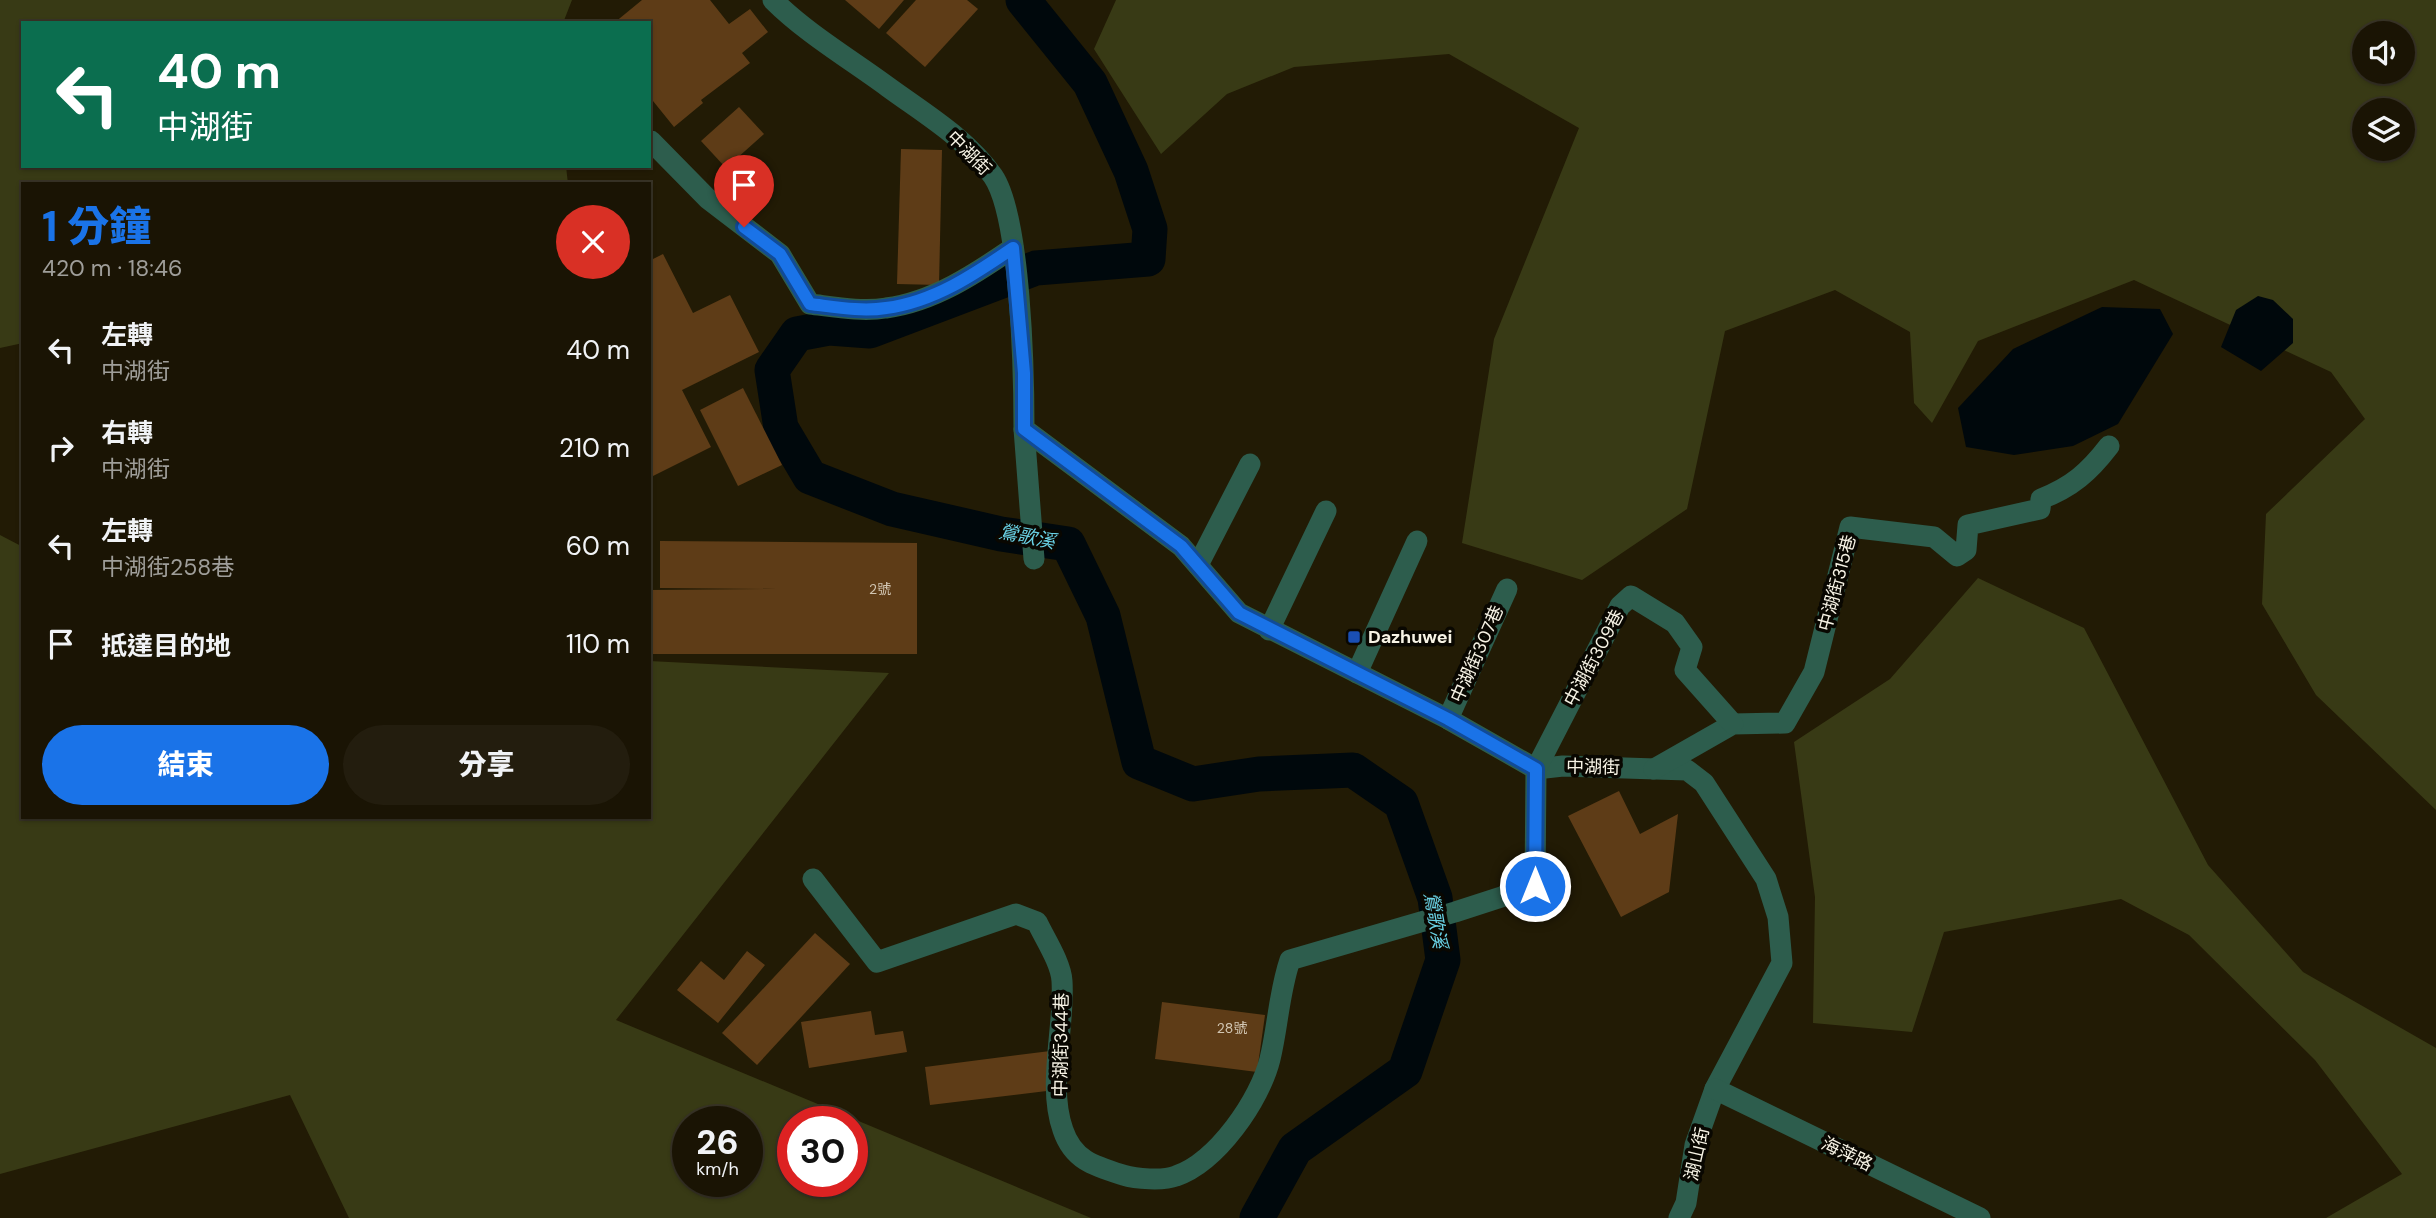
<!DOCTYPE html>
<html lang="zh-TW">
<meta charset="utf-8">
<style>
:root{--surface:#1a1404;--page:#231d0e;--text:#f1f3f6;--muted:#9f9e9a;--line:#383326;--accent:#1a73e8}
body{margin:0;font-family:"DM Sans","Noto Sans TC",sans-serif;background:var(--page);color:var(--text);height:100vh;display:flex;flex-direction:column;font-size:26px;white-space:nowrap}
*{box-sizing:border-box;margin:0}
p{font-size:23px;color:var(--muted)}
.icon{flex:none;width:38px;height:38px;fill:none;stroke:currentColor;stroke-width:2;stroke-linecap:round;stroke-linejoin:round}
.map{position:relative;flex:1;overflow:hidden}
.drawer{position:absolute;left:21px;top:182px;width:630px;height:637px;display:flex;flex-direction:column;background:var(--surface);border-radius:0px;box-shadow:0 2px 5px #0004,0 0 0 2px var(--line)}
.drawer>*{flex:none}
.guide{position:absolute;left:21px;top:21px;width:630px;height:147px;border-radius:0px;box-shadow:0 2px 5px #0004,0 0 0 2px var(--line);background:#0b6e4f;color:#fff;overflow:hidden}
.controls{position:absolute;left:2352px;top:21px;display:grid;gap:14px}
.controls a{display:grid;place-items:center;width:63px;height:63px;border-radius:50%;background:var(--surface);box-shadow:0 2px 5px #0004,0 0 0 2px var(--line);font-size:35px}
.speed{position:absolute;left:672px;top:1106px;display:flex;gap:14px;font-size:35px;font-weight:700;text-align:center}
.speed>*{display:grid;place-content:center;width:91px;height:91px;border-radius:50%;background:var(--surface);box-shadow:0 2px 5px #0004,0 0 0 2px var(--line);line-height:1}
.speed small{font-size:18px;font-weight:400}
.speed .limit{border:10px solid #d22;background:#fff;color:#111}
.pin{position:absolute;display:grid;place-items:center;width:60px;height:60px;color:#fff;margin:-72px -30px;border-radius:50% 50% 50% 0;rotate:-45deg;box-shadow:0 0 7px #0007}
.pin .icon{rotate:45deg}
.me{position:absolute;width:77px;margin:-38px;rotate:0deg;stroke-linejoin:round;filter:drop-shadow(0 0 5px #0008)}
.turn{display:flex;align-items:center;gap:24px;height:147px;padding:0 21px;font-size:32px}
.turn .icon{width:91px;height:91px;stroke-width:2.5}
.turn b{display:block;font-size:49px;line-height:60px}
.round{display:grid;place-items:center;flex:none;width:74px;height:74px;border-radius:37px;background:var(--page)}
.overview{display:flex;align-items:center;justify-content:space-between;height:119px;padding:0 21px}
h1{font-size:42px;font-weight:800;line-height:52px;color:var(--accent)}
.action{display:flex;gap:14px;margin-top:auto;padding:14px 21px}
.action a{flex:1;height:80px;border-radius:42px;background:var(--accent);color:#fff;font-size:28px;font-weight:800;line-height:80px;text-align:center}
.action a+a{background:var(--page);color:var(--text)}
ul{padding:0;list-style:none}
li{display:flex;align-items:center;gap:21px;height:98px;padding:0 21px}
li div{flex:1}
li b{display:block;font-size:26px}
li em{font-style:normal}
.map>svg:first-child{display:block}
.green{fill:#383a15;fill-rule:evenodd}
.water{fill:#00080c}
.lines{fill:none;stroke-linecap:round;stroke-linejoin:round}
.river{stroke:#00080c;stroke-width:35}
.building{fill:#5e3c17}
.minor{stroke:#2d5d4d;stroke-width:21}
.route-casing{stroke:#114b97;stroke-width:18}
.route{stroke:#1a73e8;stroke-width:12}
.transit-dot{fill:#1a4fb4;stroke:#090701;stroke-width:2.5}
.labels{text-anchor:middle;stroke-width:7;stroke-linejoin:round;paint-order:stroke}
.number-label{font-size:14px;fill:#d1c5b2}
.street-label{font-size:18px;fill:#f7f3e5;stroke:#090701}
.poi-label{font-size:18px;font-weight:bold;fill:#f7f3e5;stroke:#090701;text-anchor:start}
.water-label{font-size:19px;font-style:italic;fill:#6ad2e5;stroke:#090701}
</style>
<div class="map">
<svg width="2436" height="1218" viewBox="0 0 2436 1218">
<rect width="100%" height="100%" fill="#221b05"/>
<g class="green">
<polygon points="0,0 572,0 563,23 23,23 23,166 566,166 568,184 23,184 23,343 0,348"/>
<path d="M1116 0H2436V810L2316 695 2262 604 2266 514 2365 419 2331 372 2134 280 1978 341 1932 423 1914 403 1910 332 1835 290 1725 331 1687 509 1582 580 1462 543 1494 339 1579 128 1449 54 1294 67 1227 94 1161 154 1094 49ZM2364 33H2403V72H2364ZM2364 110H2403V149H2364Z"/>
<path d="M0 535 23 547V817H649V661L889 673 616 1020 1091 1218H349L290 1095 0 1174ZM688 1122H747V1181H688ZM793 1122H852V1181H793Z"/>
<polygon points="1978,578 2084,628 2208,865 2303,972 2436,1048 2436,1218 2326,1218 2402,1174 2315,1060 2189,935 2121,899 1944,932 1912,1032 1813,1023 1815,897 1794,742 1890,679"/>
</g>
<g class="water">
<polygon points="2258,296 2273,300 2293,319 2293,343 2261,371 2221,347 2236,310"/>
<polygon points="2102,307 2160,309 2173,334 2118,424 2073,446 2014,455 1966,447 1958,408 2013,349"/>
</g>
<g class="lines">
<polyline class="river" points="1023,0 1090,83 1131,171 1150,229 1148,259 1036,268 870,331 829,328 797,334 772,370 781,428 810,477 892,509 1001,534 1068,544 1103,616 1139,762 1193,784 1259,774 1353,770 1401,803 1435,898 1443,960 1405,1071 1295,1149 1257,1218"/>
</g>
<g class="building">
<polygon points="642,0 710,0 729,24 750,9 768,32 742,53 750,63 701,100 703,103 674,127 649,96 649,23 614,23"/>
<polygon points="845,0 904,0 879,29"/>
<polygon points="916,0 967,0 978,9 925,67 886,33"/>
<polygon points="739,107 764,134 726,168 701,141"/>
<polygon points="901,149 942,150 939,285 897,284"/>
<polygon points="663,254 693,313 730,295 759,352 682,390 711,447 649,478 649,261"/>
<polygon points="743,388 782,465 738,486 700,410"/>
<polygon points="660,541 917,543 917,654 649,654 649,590 777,589 660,588"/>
<polygon points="1619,791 1640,834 1678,814 1669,892 1621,917 1568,816"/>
<polygon points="815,933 850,964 757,1065 722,1033"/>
<polygon points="747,951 765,965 718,1023 677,990 701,961 724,980"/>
<polygon points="1162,1002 1265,1015 1257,1072 1155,1059"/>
<polygon points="871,1011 875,1035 903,1031 907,1052 809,1068 801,1022"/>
<polygon points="1058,1050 1063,1089 930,1105 925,1067"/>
</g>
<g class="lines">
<g class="minor">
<path d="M773 0C806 33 850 59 888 87 925 114 966 138 993 176 1021 217 1024 375 1024 429L1181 546 1239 613 1448 719 1536 769 1563 766 1687 770 1704 783 1766 879 1778 917 1782 963 1715 1089 1695 1145 1686 1203 1679 1218"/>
<path d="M651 141 708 199 780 254 810 304C835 307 862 312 886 308 933 302 975 274 1013 248"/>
<polyline points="1024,429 1034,559"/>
<polyline points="1198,565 1250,464"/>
<polyline points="1269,630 1326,511"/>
<polyline points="1357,673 1417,541"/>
<polyline points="1448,719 1507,589"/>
<path d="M1654 769 1733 724 1785 723 1814 672 1850 527 1934 537 1957 556 1966 550 1968 525 2040 509 2041 499C2072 487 2089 472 2109 446"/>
<path d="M813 879 877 962 1016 914 1037 922C1045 939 1061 963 1062 981 1065 1026 1047 1086 1063 1130 1073 1160 1094 1166 1123 1175 1136 1179 1163 1181 1176 1176 1217 1162 1260 1100 1270 1059 1278 1026 1279 992 1290 960L1455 912 1535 886 1536 769 1620 606 1631 596 1675 623 1692 647 1685 670 1733 724"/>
<polyline points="1715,1089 1980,1218"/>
</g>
</g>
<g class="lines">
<g class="route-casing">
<path id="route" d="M744 227 780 254 810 304C835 307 862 312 886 308 934 302 975 274 1013 248L1024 373V429L1181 546 1239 613 1448 719 1536 769 1535 886"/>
</g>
<use href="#route" class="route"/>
</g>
<rect class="transit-dot" x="1347" y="630" width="14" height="14" rx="3.5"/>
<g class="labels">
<g class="number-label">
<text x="880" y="594">2號</text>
<text x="1232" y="1033">28號</text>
</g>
<g class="street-label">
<text transform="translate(969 153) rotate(45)" y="6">中湖街</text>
<text transform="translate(1837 583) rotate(-75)" y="6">中湖街315巷</text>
<text transform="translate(1477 654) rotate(-66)" y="6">中湖街307巷</text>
<text transform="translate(1594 658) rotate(-62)" y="6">中湖街309巷</text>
<text transform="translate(1593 767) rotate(1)" y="6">中湖街</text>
<text transform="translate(1061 1045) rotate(-89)" y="6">中湖街344巷</text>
<text transform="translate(1697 1154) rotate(-77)" y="6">湖山街</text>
<text transform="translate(1847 1154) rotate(26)" y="6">海萍路</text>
</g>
<g class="poi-label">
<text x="1368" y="643">Dazhuwei</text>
</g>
<g class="water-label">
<text transform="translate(1027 536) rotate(11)" y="7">鶯歌溪</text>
<text transform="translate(1436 920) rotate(80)" y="7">鶯歌溪</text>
</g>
</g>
</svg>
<div class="controls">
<a><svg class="icon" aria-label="sound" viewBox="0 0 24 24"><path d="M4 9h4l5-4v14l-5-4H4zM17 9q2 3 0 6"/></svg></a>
<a><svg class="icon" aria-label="layers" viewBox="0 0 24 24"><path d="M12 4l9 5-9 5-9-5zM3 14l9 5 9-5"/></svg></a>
</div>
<div class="speed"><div>26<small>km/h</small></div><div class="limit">30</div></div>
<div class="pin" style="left:744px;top:227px;background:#d93025"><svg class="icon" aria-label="arrive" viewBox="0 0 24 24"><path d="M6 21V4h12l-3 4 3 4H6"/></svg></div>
<svg class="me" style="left:1535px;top:886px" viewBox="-20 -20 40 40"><circle r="17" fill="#1a73e8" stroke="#fff" stroke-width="3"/><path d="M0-11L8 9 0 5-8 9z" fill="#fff"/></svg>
<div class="guide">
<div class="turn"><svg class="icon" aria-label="left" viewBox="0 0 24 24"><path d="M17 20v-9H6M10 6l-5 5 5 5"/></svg><div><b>40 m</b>中湖街</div></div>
</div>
<section class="drawer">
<div class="overview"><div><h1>1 分鐘</h1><p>420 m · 18:46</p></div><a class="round" style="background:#d93025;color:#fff"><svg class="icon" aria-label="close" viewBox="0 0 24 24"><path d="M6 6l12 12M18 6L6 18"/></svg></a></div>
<ul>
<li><svg class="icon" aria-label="left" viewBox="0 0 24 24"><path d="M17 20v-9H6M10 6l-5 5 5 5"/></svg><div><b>左轉</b><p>中湖街</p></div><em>40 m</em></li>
<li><svg class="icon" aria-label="right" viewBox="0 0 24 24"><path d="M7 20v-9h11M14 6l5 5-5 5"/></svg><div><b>右轉</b><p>中湖街</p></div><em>210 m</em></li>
<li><svg class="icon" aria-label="left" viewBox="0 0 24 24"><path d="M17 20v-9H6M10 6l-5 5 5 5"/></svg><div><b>左轉</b><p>中湖街258巷</p></div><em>60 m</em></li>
<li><svg class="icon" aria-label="arrive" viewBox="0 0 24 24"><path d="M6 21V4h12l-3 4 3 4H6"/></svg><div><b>抵達目的地</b></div><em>110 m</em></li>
</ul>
<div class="action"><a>結束</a><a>分享</a></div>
</section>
</div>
